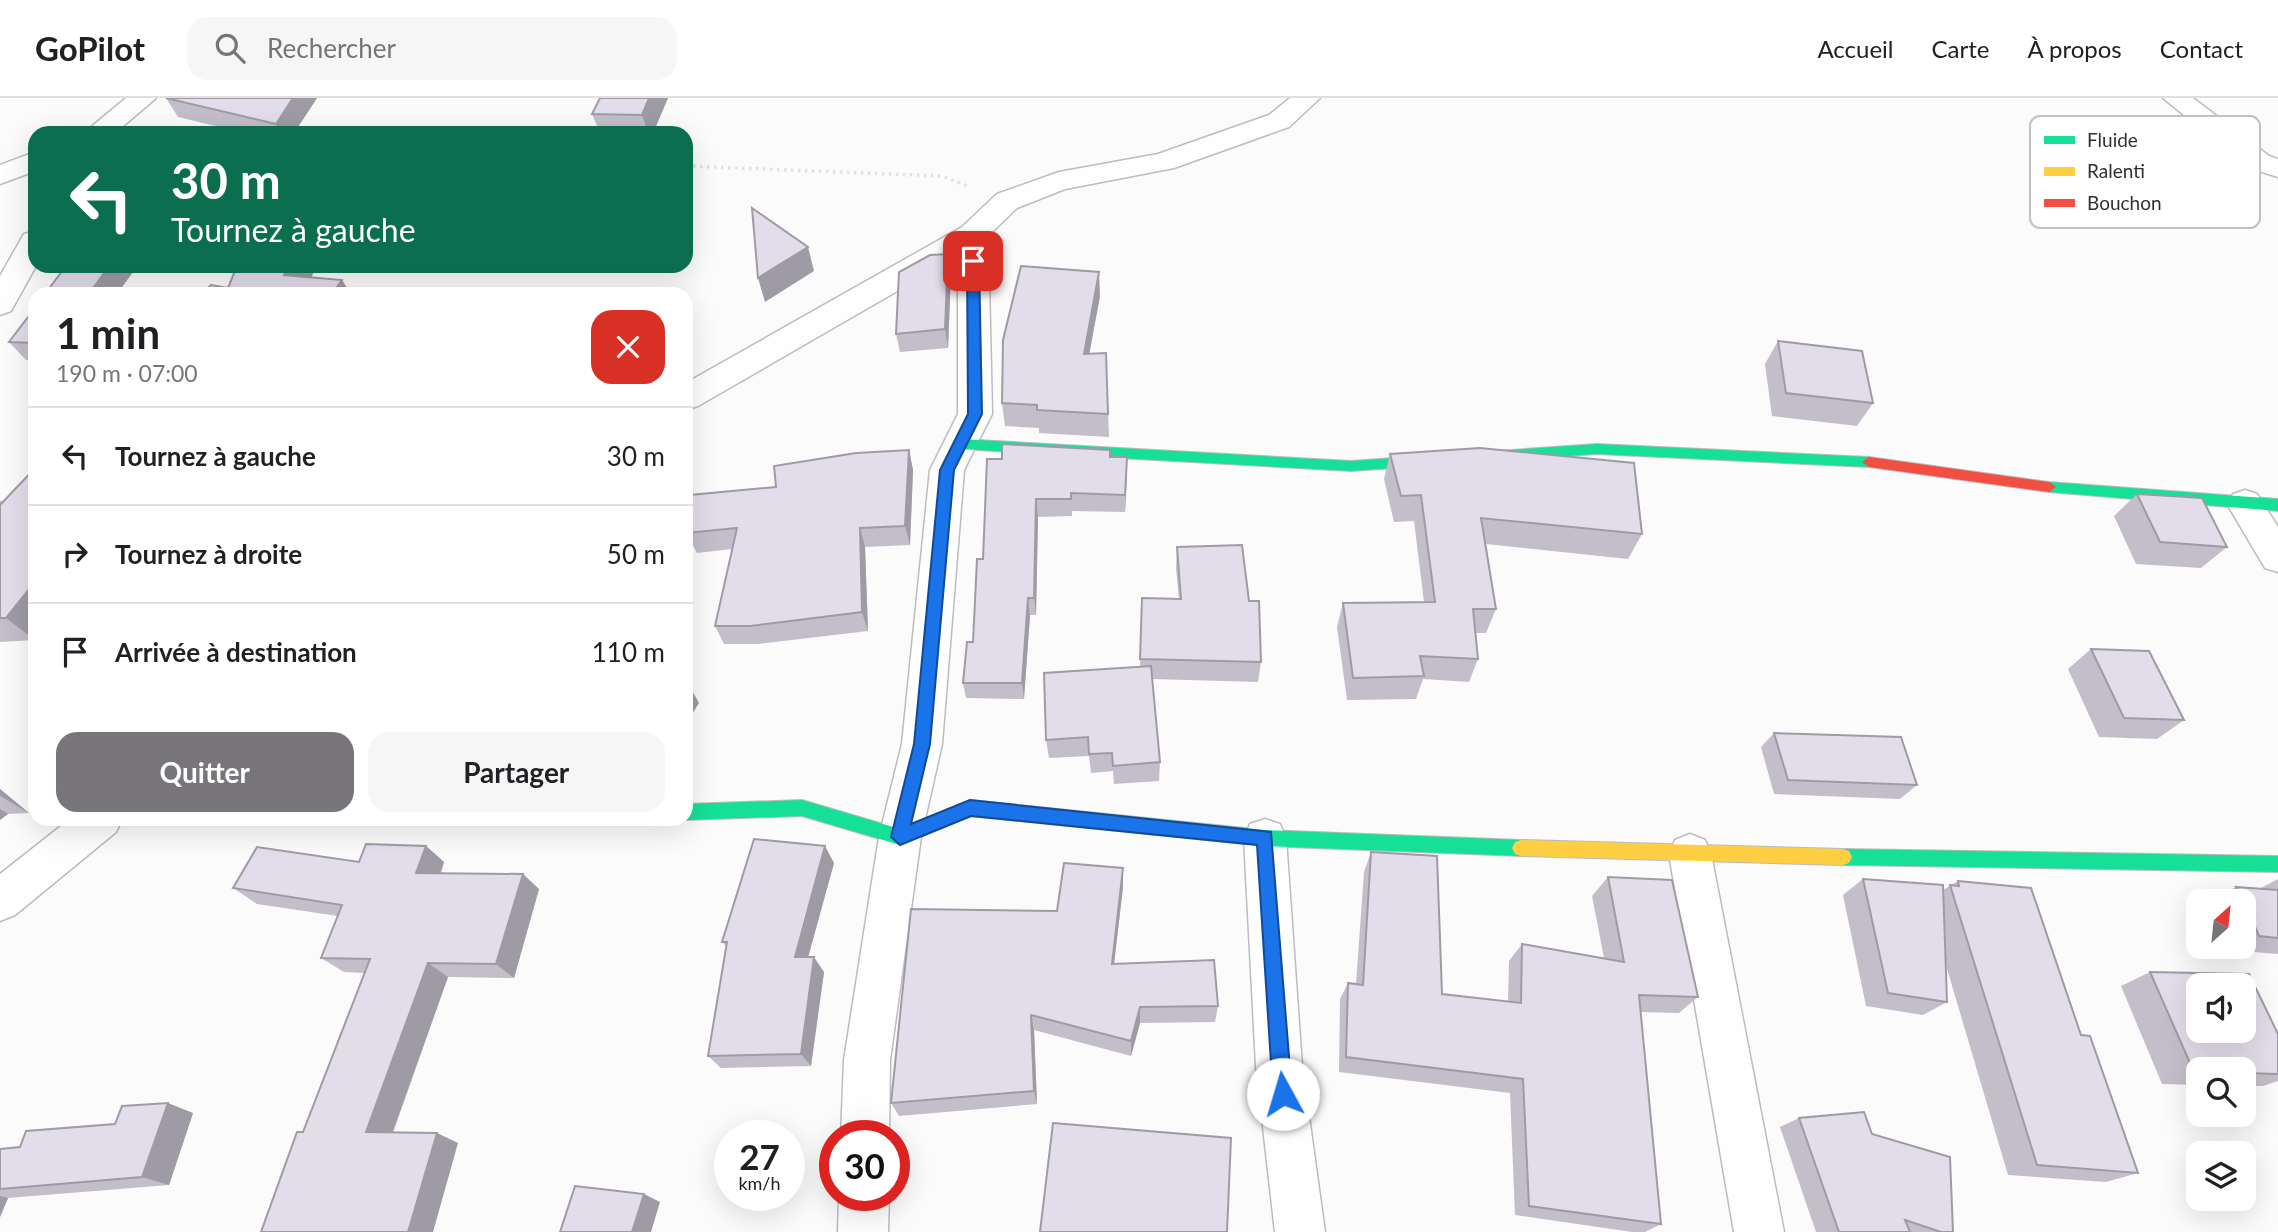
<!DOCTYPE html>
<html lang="fr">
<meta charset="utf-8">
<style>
:root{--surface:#fff;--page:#f6f6f6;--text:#202124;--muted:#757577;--line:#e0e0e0;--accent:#78767a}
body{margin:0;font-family:Lato,sans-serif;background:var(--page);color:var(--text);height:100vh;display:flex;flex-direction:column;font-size:26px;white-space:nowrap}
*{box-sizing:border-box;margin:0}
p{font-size:23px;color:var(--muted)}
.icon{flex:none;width:38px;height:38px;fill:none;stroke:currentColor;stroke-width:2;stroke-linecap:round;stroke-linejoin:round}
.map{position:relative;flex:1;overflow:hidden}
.details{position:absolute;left:28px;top:189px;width:665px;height:539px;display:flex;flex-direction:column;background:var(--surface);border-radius:21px;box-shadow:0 7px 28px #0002}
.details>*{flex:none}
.banner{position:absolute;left:28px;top:28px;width:665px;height:147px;border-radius:21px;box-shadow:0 7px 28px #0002;background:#0b6e4f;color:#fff;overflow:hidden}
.needle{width:46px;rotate:27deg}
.buttons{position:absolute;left:2186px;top:791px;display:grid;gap:14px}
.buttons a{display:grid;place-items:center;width:70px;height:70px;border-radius:14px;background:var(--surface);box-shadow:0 7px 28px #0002;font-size:35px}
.speed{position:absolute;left:714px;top:1022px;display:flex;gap:14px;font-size:35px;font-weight:700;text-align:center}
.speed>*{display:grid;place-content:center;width:91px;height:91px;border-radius:50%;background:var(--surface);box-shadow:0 7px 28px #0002;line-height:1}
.speed small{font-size:18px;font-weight:400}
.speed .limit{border:10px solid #d22;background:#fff;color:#111}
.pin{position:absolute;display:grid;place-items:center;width:60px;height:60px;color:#fff;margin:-30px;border-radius:14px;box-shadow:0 4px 10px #0006}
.me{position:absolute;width:77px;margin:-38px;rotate:354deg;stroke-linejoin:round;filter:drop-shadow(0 0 5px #0008)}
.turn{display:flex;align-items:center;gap:24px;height:147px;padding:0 28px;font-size:32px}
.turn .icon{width:91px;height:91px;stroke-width:2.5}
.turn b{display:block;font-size:49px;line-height:60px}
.round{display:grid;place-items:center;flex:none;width:74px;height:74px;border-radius:21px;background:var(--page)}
.head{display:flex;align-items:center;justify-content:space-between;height:119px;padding:0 28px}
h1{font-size:42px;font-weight:700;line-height:52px}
.cta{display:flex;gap:14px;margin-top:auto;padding:14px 28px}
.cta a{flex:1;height:80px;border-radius:21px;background:var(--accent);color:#fff;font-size:28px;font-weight:700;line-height:80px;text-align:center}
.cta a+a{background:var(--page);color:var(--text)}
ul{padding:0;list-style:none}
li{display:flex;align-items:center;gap:21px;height:98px;padding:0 28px;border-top:2px solid var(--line)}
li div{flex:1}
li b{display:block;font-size:26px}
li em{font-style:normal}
header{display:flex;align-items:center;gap:42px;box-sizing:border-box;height:98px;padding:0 35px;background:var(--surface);border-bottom:2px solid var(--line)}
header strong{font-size:33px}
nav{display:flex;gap:38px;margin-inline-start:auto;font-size:24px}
.search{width:490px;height:63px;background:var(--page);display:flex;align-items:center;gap:18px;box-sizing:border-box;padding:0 24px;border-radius:21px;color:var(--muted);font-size:26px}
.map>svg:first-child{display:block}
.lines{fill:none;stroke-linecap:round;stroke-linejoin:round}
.street-casing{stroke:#bcbbbe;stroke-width:3}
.fast-casing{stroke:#bcbbbe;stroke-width:2}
.slow-casing{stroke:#bcbbbe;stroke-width:2}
.jam-casing{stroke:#bcbbbe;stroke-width:2}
.path{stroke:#e1e1e1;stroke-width:3.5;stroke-dasharray:2.5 4.5;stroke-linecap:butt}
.street{fill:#fefeff;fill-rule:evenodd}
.fast{fill:#16e098;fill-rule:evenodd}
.slow{fill:#ffcf43;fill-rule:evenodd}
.jam{fill:#f24e42;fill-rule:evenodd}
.wall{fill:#c3beca}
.shaded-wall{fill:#9f9ba4}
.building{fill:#e3ddeb;stroke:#9f9ba4;stroke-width:2;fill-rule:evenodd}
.route{fill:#1a73e8;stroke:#114b97;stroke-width:2}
.key{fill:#fff;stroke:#c1c0c2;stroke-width:2}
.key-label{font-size:19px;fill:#312e34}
</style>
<header>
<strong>GoPilot</strong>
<div class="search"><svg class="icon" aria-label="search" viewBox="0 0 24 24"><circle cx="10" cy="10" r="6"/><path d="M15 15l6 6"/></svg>Rechercher</div>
<nav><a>Accueil</a><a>Carte</a><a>À propos</a><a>Contact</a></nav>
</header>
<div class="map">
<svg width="2278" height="1134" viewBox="0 0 2278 1134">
<rect width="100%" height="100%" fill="#fbfbfc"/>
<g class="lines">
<g class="street-casing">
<g id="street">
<polygon points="126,0 156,0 115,35 84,35"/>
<polygon points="1290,0 1320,0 1289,29 1174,70 1065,91 1017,110 988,138 992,316 964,372 942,646 921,739 890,962 889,1038 841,1038 844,962 879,739 902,646 930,372 958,316 958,158 698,308 686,312 686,285 962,129 997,96 1059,74 1158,56 1269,17"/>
<polygon points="2163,0 2193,0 2269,58 2278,61 2278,79 2249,70"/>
<polygon points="35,54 35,73 0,86 0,67"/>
<polygon points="35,133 36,168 11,213 0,217 0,178 24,136"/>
<polygon points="2245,392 2257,396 2278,429 2278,474 2265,470 2227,406 2233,396"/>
<polygon points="70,721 122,721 116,734 15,817 0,823 0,776"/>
<polygon points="1265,721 1280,726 1286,740 1302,968 1325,1134 1275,1134 1256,968 1244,740 1250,726"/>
<polygon points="1690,736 1705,742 1711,756 1784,1134 1734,1134 1669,756 1675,742"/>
<polygon points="839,1097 889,1097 888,1134 838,1134"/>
</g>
</g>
<g class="fast-casing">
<g id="fast">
<polygon points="960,341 1351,363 1597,346 1869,359 1876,364 1869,369 1597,356 1351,373 960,351 953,346"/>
<polygon points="2049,384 2278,401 2278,413 2049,394 2042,389"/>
<polygon points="802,702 900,731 970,702 1265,732 1521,742 1527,744 1530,750 1527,756 1521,758 1265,748 971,718 900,747 802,718 686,722 684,721 686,706"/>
<polygon points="1843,751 2278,758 2278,774 1843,767 1837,765 1834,759 1837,753"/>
</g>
</g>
<g class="slow-casing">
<polygon id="slow" points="1521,742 1843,751 1849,753 1852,759 1849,765 1843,767 1521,758 1515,756 1512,750 1515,744"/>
</g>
<g class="jam-casing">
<polygon id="jam" points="1869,359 2049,384 2056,389 2049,394 1869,369 1862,364"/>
</g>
<g class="path">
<polyline points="169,35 218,32 243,35"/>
<polyline points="686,68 942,78 970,89"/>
</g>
<use href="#street" class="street"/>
<use href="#fast" class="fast"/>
<use href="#slow" class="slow"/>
<use href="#jam" class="jam"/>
</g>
<g class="wall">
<polygon points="166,0 317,0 294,35 245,35 178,19"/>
<polygon points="600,0 668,0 653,35 600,35 592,16"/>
<polygon points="951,175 948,250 900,254 896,236"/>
<polygon points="1100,198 1089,255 1106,255 1109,339 1039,335 1039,330 1005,328 1002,305"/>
<polygon points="35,210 35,262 26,262 9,244"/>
<polygon points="1778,243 1873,305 1857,328 1772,318 1765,266"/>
<polygon points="909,352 913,372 910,447 865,449 868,533 758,546 724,546 715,528 732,451 697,455 687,435 776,389"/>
<polygon points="1390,356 1642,436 1628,461 1486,446 1496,511 1486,535 1476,535 1478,561 1469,584 1423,581 1416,601 1347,602 1337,529 1343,505 1424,504 1414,423 1394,424 1384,381"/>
<polygon points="1110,359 1127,359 1125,414 1072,413 1072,418 1038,419 1036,517 1030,517 1024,601 966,600 963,585 973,544 983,461 987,361"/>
<polygon points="2137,396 2227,449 2201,470 2136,466 2114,418"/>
<polygon points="0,402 2,404 35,542 0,544"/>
<polygon points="1177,449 1249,503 1261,564 1258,584 1152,581 1160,664 1159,683 1114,686 1113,673 1091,675 1089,658 1049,660 1046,642 1140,569 1142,500 1179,501 1176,471"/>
<polygon points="2091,551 2184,622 2157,641 2099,639 2068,571"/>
<polygon points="1774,635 1917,687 1900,701 1774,696 1761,649"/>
<polygon points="0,691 29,715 8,716 0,722"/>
<polygon points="426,748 444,764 441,775 539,791 514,880 448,879 393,1035 458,1045 303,1034 365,875 344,874 321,860 338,818 257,806 233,790 359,764"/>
<polygon points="1371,754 1442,896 1508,904 1509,863 1522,846 1604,860 1592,798 1608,779 1698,899 1679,915 1640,914 1661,1126 1645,1134 1632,1134 1515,1117 1510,995 1339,974 1340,901 1348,885 1356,886 1364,774"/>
<polygon points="834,765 808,859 824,874 811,968 721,970 708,958 727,849 722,844"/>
<polygon points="1863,781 1943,792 1958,783 2081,937 2138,1075 2106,1084 2008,1077 1945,864 1947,904 1923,917 1866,908 1843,797"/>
<polygon points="2278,781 2278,856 2229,852 2227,849 2244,849 2244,803 2209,803 2236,789 2259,791"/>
<polygon points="1123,789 1114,866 1218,908 1215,924 1140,925 1131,958 1034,932 1037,1006 899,1018 891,1005 1057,813"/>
<polygon points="2150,874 2278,936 2278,983 2263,988 2244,988 2244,971 2198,971 2198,987 2162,986 2121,888"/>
<polygon points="193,1015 169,1087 8,1100 0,1119 0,1051 20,1049 115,1026"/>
<polygon points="1799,1020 1872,1036 1941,1134 1816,1134 1780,1029"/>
</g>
<g class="shaded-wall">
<polygon points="293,0 317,0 294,35 281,35 276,26"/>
<polygon points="649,0 668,0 653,35 648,35 642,17"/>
<polygon points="808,149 814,173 765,204 758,180"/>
<polygon points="948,156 951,175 948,250 945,231"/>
<polygon points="109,168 134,168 136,170 117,196 89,196"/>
<polygon points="288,168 316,168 305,196 284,177"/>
<polygon points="1099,174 1100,198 1085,279 1084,256"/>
<polygon points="342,182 351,196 332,196"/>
<polygon points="909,352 913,372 910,447 905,428"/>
<polygon points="1127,359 1127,377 1125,414 1125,397"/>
<polygon points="1036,401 1038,419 1036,517 1034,500"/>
<polygon points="860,430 865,449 868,533 862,514"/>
<polygon points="35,484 35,542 6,520"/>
<polygon points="1028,500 1030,517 1024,601 1022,585"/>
<polygon points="688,585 699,605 686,626 686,587"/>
<polygon points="0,691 29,715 0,698"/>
<polygon points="0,711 8,716 0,722"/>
<polygon points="426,748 444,764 435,791 416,775"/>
<polygon points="825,748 834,765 804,874 795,859"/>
<polygon points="1123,770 1123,789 1112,883 1112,866"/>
<polygon points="523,776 539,791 514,880 496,866"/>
<polygon points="814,859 824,874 811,968 801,956"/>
<polygon points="428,865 448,879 389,1044 366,1034"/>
<polygon points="1140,909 1140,925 1131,958 1131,943"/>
<polygon points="1031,917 1034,932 1037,1006 1034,993"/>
<polygon points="168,1005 193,1015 169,1087 142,1079"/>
<polygon points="437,1035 458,1045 433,1134 408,1134"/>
<polygon points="644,1096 660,1104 651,1134 632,1134"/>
<polygon points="0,1098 8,1100 0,1119"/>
</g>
<g class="building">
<polygon points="166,0 293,0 276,26"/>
<polygon points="600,0 649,0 642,17 592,16"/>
<polygon points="752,110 808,149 758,180"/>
<polygon points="948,156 945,231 896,236 899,174 930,157"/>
<polygon points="66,168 109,168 89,196 45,196"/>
<polygon points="237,168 288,168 284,177 342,182 332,196 202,196 211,187 228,190"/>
<polygon points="1021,168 1099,174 1084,256 1106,255 1108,316 1037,312 1037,307 1002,305 1003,242"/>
<polygon points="35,210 35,245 9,244"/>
<polygon points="1778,243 1862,253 1873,305 1786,295"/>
<polygon points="1002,346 1110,352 1110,359 1127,359 1125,397 1071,395 1071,401 1036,401 1034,500 1028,500 1022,585 963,585 967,544 973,544 977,461 983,461 987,361 1002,361"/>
<polygon points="1480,350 1634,365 1642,436 1481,420 1496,511 1473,511 1478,561 1420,558 1424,578 1353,580 1343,505 1435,504 1421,397 1401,398 1390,356"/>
<polygon points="909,352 905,428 860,430 862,514 750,528 715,528 737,430 687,435 690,397 776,389 774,368 856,355"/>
<polygon points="35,370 35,484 6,520 0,520 0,407"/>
<polygon points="2137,396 2202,400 2227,449 2160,444"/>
<polygon points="1242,447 1249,503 1259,503 1261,564 1140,561 1142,500 1181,501 1177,449"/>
<polygon points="2091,551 2149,553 2184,622 2124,620"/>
<polygon points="1151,568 1160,664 1113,668 1112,655 1089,656 1088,639 1046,642 1044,575"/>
<polygon points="1774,635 1901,639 1917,687 1788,682"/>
<polygon points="754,741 825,748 795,859 814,859 801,956 708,958 727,844 722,844"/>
<polygon points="366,746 426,748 416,775 523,776 496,866 428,865 366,1034 437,1035 408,1134 261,1134 297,1034 303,1034 370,861 321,860 342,807 233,790 257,749 359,764"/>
<polygon points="1371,754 1437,758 1442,896 1521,905 1522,846 1624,864 1608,779 1672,782 1698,899 1639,897 1661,1126 1529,1108 1523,981 1346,959 1348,885 1363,887"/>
<polygon points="1064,765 1123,770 1112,866 1214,862 1218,908 1140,909 1131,943 1031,917 1034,993 891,1005 911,811 1057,813"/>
<polygon points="1863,781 1943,787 1947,904 1888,895"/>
<polygon points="1958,783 2031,790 2081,937 2090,938 2138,1075 2037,1067 1950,787 1959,788"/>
<polygon points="2236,789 2278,792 2278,840 2259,838 2244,803"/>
<path d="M2150 874 2249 876 2278 936V976L2244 975V971H2198V974H2194ZM2198 887H2244V933H2198Z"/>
<polygon points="168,1005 142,1079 0,1091 0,1051 20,1049 26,1033 115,1026 122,1008"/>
<polygon points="1864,1014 1872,1036 1950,1059 1953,1134 1941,1134 1905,1122 1910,1134 1839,1134 1799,1020"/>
<polygon points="1053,1025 1231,1040 1227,1134 1040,1134"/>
<polygon points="575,1088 644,1096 632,1134 560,1134"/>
</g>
<polygon class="route" points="973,158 979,163 982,316 954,372 930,646 911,726 970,702 1271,734 1292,996 1289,1002 1283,1005 1276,1002 1273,996 1257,747 971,718 900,747 891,739 914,646 940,372 968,316 967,163"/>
<rect x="2030" y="18" width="230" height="112" rx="10" class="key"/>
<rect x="2044" y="38" width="31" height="8" fill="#16e098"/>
<rect x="2044" y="69" width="31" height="9" fill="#ffcf43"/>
<rect x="2044" y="101" width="31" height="8" fill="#f24e42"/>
<g class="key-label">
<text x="2087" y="49">Fluide</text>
<text x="2087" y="80">Ralenti</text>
<text x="2087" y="112">Bouchon</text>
</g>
</svg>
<div class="buttons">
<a><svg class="needle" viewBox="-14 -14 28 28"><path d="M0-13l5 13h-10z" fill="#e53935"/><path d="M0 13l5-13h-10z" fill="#757577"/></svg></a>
<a><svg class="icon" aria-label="sound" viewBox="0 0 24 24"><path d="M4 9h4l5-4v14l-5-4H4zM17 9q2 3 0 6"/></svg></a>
<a><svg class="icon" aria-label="search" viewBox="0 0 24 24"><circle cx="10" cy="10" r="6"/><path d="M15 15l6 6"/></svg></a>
<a><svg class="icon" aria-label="layers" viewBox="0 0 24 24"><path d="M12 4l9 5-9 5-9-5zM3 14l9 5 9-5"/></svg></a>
</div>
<div class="speed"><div>27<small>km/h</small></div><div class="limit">30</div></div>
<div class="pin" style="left:973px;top:163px;background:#d93025"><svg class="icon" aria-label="arrive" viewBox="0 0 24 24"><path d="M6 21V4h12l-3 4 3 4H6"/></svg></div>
<svg class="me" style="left:1283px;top:996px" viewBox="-20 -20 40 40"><circle r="19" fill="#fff"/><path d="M0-13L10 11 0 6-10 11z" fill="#1a73e8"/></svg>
<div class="banner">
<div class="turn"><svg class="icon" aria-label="left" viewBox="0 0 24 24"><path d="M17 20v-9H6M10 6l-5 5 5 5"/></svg><div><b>30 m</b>Tournez à gauche</div></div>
</div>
<section class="details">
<div class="head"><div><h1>1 min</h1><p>190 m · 07:00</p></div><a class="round" style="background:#d93025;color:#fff"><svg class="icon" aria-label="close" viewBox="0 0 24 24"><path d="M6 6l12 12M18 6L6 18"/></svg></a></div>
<ul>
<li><svg class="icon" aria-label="left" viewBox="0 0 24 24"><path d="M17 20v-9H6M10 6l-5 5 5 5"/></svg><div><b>Tournez à gauche</b></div><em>30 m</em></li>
<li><svg class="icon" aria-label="right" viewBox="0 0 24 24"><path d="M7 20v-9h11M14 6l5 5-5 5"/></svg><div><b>Tournez à droite</b></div><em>50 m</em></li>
<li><svg class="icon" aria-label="arrive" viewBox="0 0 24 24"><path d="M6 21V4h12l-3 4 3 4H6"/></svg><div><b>Arrivée à destination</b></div><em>110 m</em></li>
</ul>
<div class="cta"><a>Quitter</a><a>Partager</a></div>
</section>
</div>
